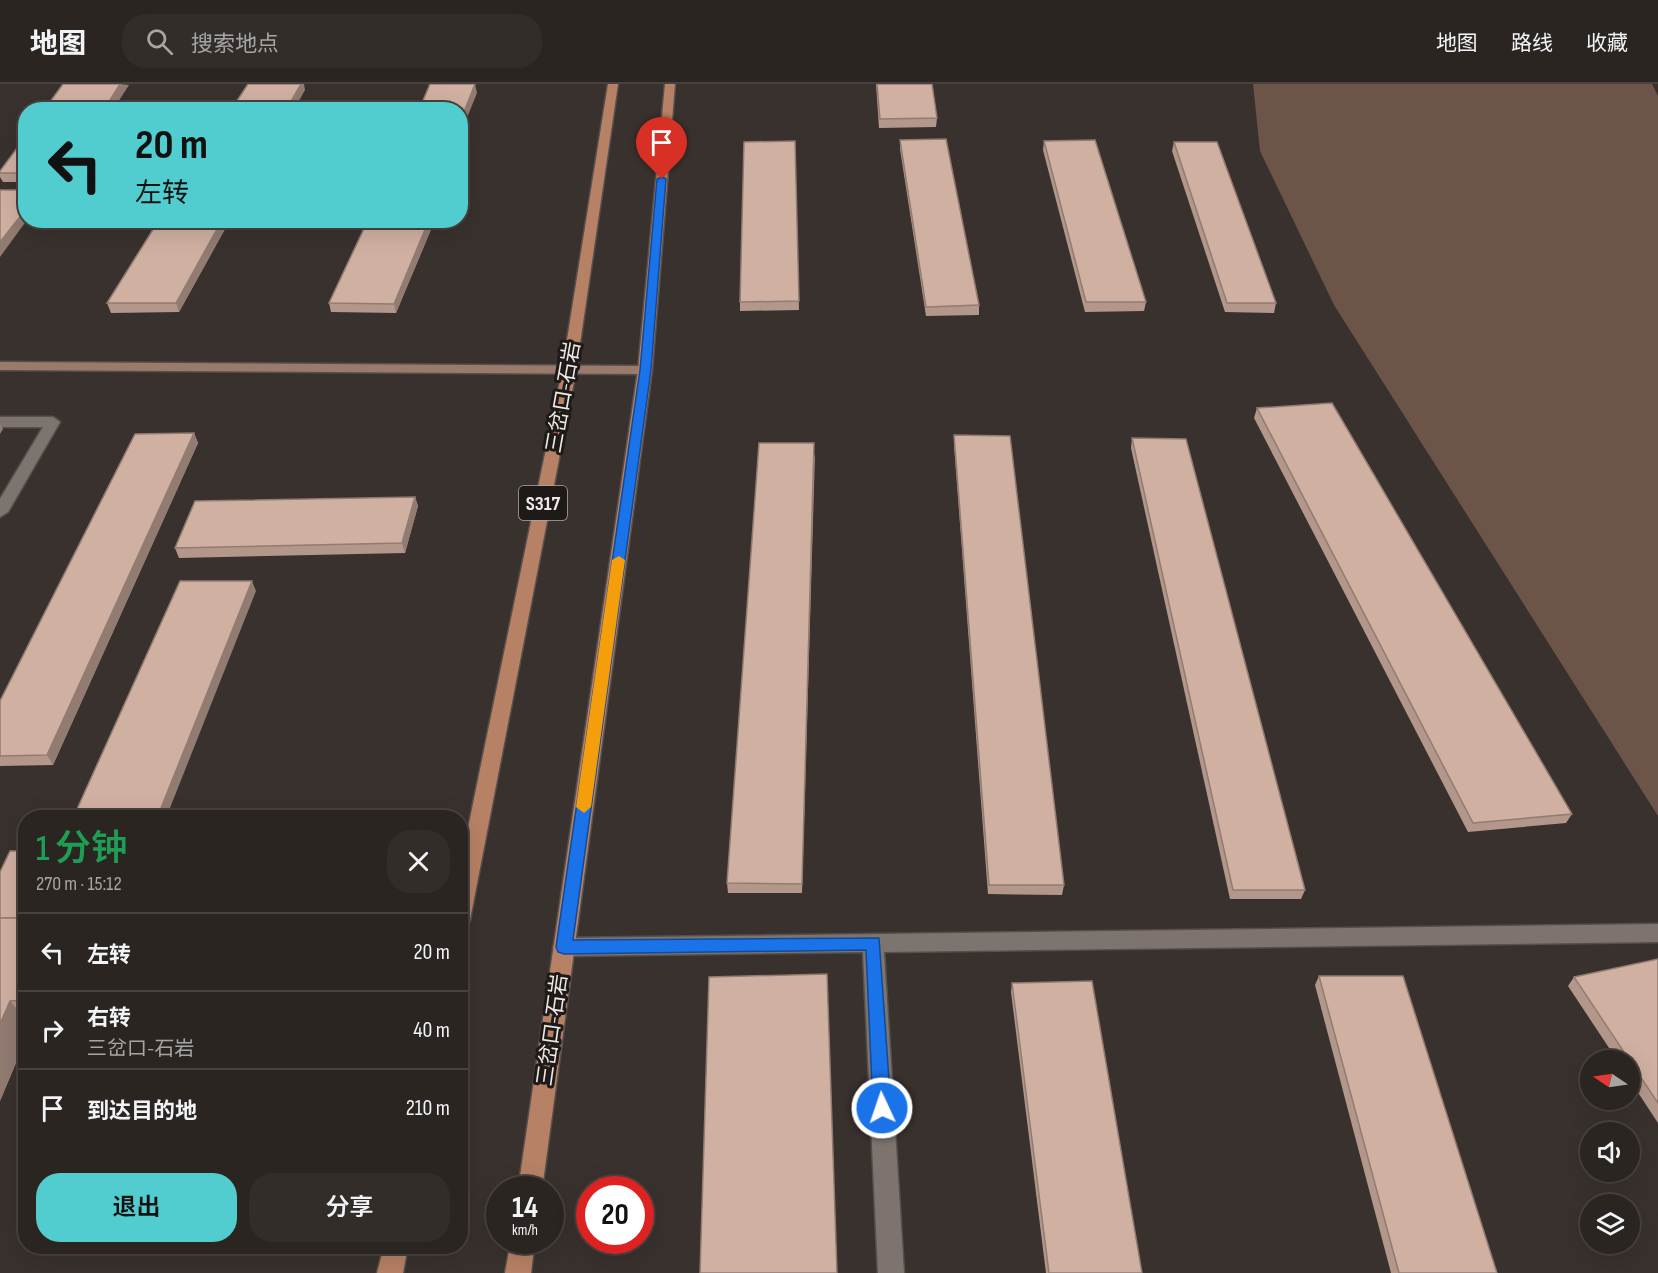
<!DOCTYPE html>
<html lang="zh">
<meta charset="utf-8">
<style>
:root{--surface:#2b2522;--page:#332d2a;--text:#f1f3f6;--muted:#a6a5a5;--line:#474240;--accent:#52cdcf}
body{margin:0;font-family:"Sofia Sans Condensed","Noto Sans SC",sans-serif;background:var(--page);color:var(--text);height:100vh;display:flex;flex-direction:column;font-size:22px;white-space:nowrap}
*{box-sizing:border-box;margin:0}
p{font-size:20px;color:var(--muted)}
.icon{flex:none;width:33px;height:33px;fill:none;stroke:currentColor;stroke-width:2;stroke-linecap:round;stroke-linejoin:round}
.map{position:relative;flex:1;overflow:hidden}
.panel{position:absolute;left:18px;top:726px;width:450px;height:444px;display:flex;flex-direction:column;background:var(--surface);border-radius:24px;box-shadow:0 6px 24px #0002,0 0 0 2px var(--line)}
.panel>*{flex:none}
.hud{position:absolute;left:18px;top:18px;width:450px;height:126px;border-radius:24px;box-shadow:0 6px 24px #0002,0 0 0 2px var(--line);background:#52cdcf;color:#111;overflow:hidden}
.needle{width:39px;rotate:283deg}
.controls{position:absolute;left:1580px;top:966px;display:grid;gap:12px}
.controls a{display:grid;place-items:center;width:60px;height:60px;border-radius:50%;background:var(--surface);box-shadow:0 6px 24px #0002,0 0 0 2px var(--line);font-size:30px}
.speed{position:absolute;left:486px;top:1092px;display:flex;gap:12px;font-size:30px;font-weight:700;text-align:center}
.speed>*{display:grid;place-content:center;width:78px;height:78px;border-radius:50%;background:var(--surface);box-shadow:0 6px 24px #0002,0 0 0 2px var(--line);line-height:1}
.speed small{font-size:15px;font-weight:400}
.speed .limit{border:9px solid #d22;background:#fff;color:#111}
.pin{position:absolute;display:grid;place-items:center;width:51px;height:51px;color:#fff;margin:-62px -26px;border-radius:50% 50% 50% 0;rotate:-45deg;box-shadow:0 0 6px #0007}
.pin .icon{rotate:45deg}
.me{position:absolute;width:66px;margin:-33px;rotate:357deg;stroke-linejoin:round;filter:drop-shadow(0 0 4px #0008)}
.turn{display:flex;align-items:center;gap:21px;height:126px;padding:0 18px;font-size:27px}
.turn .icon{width:78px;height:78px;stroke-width:2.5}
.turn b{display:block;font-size:42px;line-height:51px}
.round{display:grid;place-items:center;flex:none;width:63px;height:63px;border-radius:24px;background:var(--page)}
.head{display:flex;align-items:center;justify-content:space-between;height:102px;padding:0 18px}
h1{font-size:36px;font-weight:600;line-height:45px;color:#1e9e55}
.action{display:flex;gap:12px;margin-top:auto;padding:12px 18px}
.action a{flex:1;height:69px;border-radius:24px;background:var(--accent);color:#111;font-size:24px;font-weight:600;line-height:69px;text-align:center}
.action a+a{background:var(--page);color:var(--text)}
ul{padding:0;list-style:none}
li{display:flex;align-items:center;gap:18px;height:78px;padding:0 18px;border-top:2px solid var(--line)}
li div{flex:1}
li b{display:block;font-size:22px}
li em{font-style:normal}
header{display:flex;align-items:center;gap:36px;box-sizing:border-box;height:84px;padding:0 30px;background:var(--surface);border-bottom:2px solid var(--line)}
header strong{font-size:28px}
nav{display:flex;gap:33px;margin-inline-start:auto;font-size:21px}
.search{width:420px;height:54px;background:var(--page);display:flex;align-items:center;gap:15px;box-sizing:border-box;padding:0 21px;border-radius:24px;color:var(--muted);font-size:22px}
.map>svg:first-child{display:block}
.green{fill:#6c5449}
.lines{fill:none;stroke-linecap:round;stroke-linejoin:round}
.lane-casing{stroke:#564f4c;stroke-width:3}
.secondary-casing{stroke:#564f4c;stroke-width:3}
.primary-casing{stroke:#564f4c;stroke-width:3}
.lane{fill:#7d746f;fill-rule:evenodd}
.secondary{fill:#9a7a6a;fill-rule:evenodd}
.primary{fill:#b78165;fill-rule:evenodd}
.wall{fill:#b3978a}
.shaded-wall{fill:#927b71}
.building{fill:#d0b0a1;stroke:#927b71;stroke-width:1.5}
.route{fill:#1a73e8;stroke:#114b97;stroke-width:1.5}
.slow{fill:#f59e0b}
.labels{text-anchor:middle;stroke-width:6;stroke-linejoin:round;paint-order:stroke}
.shield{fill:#1e1a18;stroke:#b0aba8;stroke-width:1.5}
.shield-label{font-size:20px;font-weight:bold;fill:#eee9e6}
.street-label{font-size:21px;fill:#eee9e6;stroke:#1e1a18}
</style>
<header>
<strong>地图</strong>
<div class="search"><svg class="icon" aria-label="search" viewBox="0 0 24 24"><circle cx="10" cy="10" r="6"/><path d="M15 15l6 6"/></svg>搜索地点</div>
<nav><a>地图</a><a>路线</a><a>收藏</a></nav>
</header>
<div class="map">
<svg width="1658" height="1189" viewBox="0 0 1658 1189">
<rect width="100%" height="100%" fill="#39312d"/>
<polygon class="green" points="1253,0 1652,0 1658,12 1658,732 1334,221 1260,67"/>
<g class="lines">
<g class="lane-casing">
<g id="lane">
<polygon points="0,333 53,333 60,338 8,428 0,433 0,415 43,343 0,343"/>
<polygon points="1658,840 1658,858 884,868 904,1189 878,1189 863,868 564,872 557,869 553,863 557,857 564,854"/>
</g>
</g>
<g class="secondary-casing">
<polygon id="secondary" points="0,278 645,282 652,286 645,290 0,286"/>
</g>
<g class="primary-casing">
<g id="primary">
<polygon points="608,0 618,0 576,287 470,836 467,842 460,845 460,783 562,287"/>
<polygon points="665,0 675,0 652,286 542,1106 518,1106 638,286"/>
<polygon points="511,1156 535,1156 531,1189 505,1189"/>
<polygon points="384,1162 408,1162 403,1189 377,1189"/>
</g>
</g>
<use href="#lane" class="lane"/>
<use href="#secondary" class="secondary"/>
<use href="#primary" class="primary"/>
</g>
<g class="wall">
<polygon points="876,0 932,0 937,34 936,43 879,44"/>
<polygon points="26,52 26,98 3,98 0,93 0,87"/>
<polygon points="900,56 979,221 979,231 926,232 900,65"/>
<polygon points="795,57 799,226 740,227 740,218"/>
<polygon points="1044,57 1146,218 1144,227 1085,228 1043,66"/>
<polygon points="1174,58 1276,219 1274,229 1225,228 1172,67"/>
<polygon points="159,136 230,136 179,228 111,229 107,219"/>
<polygon points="368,136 435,136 396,229 331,228 329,219"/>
<polygon points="1257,324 1572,730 1566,739 1468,748 1254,334"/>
<polygon points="194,349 198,359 53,681 0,682 0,617"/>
<polygon points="954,351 1064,801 1062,811 988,810 954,361"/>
<polygon points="1132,354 1305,806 1301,815 1230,815 1131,364"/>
<polygon points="815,369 802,809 728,809 727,799"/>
<polygon points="415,413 418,422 405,469 179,474 175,464"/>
<polygon points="26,767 26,955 0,1017"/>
<polygon points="1658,875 1658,1039 1629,995 1629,976 1617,976 1568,902 1574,893"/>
<polygon points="1319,892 1497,1189 1391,1189 1315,901"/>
<polygon points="1012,899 1142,1189 1046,1189 1011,908"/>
</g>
<g class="shaded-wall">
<polygon points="120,0 129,1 113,26 104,26"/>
<polygon points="301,0 304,0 305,6 294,26 286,26"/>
<polygon points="475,0 477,9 460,51 460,38"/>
<polygon points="26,125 26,136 27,136 0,173 0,158"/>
<polygon points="222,136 230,136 179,228 176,219"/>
<polygon points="429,136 435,136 396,229 394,220"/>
<polygon points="0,339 3,345 0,350"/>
<polygon points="194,349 198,359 53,681 47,671"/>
<polygon points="415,413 418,422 405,469 402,459"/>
<polygon points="252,497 256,507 166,734 157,734"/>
<polygon points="10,917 26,936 26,955 0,1017 0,940"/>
</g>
<g class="building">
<polygon points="63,0 120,0 104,26 44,26"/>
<polygon points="248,0 301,0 286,26 231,26"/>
<polygon points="430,0 475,0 460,38 460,26 419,26"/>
<polygon points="877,0 932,0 937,34 880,35"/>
<polygon points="26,52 26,89 0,89 0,87"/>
<polygon points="946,55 979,221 926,223 900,56"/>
<polygon points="1095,56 1146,218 1086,218 1044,57"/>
<polygon points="795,57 799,217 740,218 744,58"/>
<polygon points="1174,58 1217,58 1276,219 1227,219"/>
<polygon points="0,106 26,106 26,125 0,158"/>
<polygon points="159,136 222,136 176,219 107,219"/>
<polygon points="368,136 429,136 394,220 329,219"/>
<polygon points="1332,319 1572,730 1473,739 1257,324"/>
<polygon points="194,349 47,671 0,672 0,617 135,350"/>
<polygon points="954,351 1010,352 1064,801 989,801"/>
<polygon points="1132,354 1186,355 1305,806 1233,806"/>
<polygon points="759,359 814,359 802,800 727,799"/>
<polygon points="415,413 402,459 175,464 195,417"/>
<polygon points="180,497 252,497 157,734 73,734"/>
<polygon points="10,767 26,767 26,834 0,834 0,788"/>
<polygon points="0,834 26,834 26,916 10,917 0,940"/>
<polygon points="1658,875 1658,1019 1574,893"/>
<polygon points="827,890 837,1189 700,1189 709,893"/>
<polygon points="1319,892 1403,892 1497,1189 1399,1189"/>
<polygon points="1092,897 1142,1189 1049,1189 1012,899"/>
</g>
<polygon class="route" points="662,93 666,95 651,286 573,856 879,854 891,1024 888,1030 882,1032 876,1030 873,1024 866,866 564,870 558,868 556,863 640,286 657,95"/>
<polygon class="slow" points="619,472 625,476 591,723 584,729 576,723 612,476"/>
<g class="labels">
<rect class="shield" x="519" y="402" width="48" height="34" rx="4.5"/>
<g class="shield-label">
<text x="543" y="426">S317</text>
</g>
<g class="street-label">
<text transform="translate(563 313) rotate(-80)" y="7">三岔口-石岩</text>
<text transform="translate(552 946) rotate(-82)" y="7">三岔口-石岩</text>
</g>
</g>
</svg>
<div class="controls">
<a><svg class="needle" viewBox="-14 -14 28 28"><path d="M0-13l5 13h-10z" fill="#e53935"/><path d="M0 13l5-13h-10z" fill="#a6a5a5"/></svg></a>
<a><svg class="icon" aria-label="sound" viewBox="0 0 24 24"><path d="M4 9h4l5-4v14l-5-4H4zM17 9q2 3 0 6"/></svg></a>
<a><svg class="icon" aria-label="layers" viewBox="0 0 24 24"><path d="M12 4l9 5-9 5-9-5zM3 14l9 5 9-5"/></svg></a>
</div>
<div class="speed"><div>14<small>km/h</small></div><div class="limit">20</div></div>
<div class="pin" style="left:662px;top:95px;background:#d93025"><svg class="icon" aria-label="arrive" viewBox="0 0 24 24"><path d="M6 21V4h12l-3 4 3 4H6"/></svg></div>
<svg class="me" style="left:882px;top:1024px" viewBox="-20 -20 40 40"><circle r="17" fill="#1a73e8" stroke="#fff" stroke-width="3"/><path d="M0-11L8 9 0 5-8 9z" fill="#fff"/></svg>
<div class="hud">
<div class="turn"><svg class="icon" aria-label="left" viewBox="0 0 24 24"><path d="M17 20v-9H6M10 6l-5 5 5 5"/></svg><div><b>20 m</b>左转</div></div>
</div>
<section class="panel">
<div class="head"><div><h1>1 分钟</h1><p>270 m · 15:12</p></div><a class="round"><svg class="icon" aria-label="close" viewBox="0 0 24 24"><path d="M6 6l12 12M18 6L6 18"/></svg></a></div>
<ul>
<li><svg class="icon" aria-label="left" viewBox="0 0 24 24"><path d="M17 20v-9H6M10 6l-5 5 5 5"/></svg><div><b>左转</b></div><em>20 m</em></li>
<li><svg class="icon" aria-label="right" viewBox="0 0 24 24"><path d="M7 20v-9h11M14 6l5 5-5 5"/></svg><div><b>右转</b><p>三岔口-石岩</p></div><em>40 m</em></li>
<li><svg class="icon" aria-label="arrive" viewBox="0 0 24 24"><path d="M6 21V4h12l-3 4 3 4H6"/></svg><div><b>到达目的地</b></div><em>210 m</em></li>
</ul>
<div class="action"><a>退出</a><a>分享</a></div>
</section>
</div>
